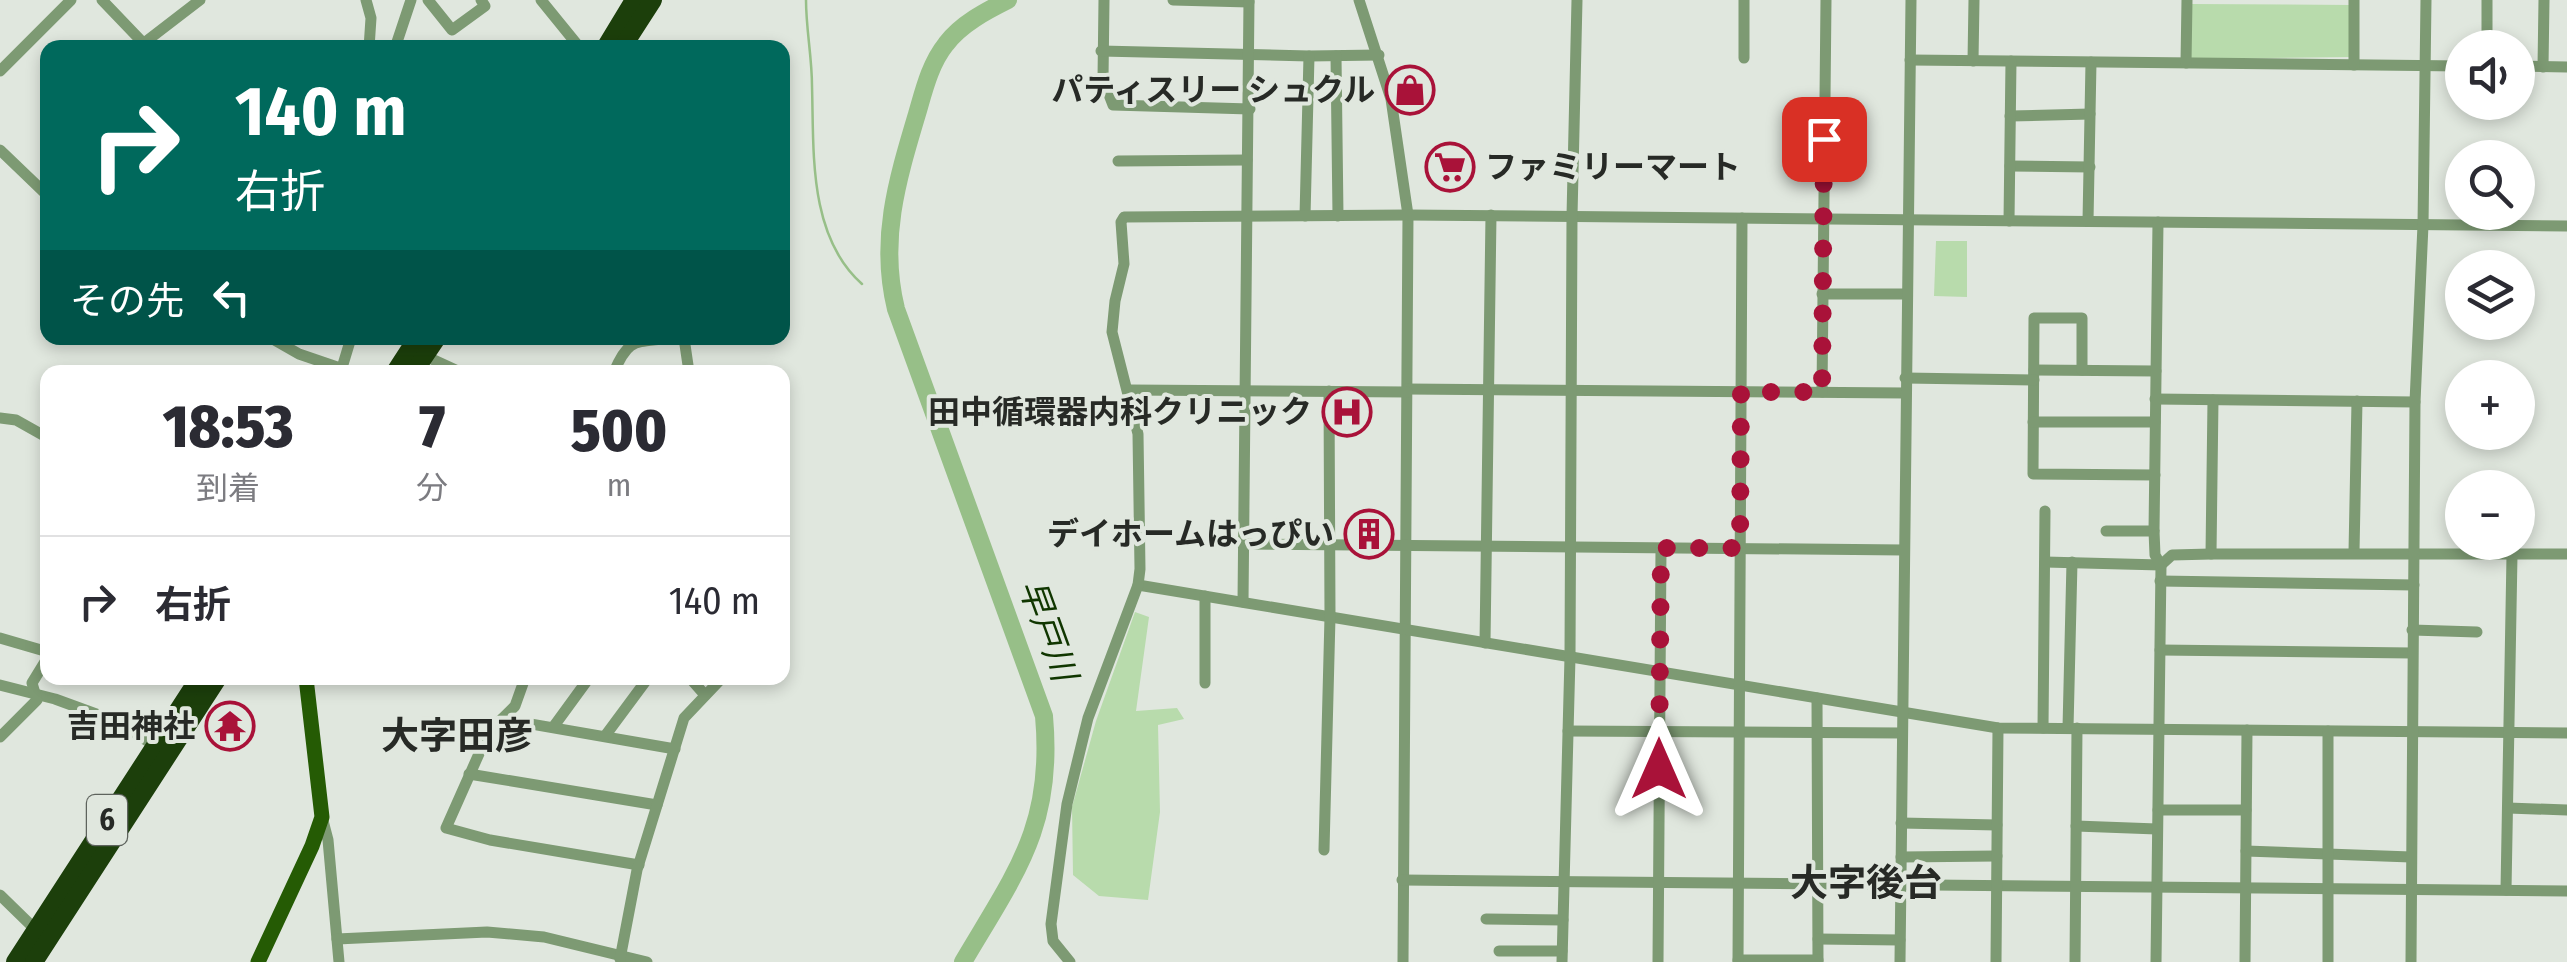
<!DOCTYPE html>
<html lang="ja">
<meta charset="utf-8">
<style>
:root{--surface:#fff;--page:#f7f7f7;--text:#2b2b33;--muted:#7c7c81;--line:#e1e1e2}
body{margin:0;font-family:"Fira Sans Condensed","Noto Sans JP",sans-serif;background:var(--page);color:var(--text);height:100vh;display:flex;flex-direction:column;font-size:38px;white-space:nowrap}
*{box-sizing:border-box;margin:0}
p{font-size:32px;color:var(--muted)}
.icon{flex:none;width:55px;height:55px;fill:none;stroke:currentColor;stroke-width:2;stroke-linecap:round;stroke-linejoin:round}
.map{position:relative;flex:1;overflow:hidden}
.sheet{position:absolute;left:40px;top:365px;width:750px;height:320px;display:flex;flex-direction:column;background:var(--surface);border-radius:20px;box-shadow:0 5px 15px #0003}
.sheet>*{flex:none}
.guide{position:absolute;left:40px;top:40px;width:750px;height:305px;border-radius:20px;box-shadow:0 5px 15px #0003;background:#00695c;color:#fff;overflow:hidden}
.fabs{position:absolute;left:2445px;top:30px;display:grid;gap:20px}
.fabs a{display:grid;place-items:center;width:90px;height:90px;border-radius:50%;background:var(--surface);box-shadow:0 5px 15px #0003;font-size:50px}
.pin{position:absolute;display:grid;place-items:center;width:85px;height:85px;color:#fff;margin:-42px;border-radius:20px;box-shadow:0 5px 15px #0006}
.me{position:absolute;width:110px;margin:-55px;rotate:0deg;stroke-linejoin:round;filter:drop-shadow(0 0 8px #0008)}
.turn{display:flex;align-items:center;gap:35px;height:210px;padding:0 30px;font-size:45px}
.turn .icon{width:130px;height:130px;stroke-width:2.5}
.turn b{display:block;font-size:70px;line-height:85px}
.then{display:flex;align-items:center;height:95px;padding:0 30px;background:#0003;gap:20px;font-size:38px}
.eta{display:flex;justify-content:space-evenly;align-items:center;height:170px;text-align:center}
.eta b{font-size:60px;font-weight:800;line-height:70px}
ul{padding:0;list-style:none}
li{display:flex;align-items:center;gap:30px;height:130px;padding:0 30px;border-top:2px solid var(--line)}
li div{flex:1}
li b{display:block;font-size:38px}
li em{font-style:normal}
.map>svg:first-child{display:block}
.green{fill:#b8dbac}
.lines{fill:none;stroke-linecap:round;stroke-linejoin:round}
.stream{stroke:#97bf88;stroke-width:2.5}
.river{stroke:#97bf88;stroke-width:18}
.minor{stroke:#7d9a73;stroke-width:11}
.major{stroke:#255b04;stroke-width:15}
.highway{stroke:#1c3f0b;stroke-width:18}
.route{stroke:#a91239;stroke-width:18;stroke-dasharray:0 32.4}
.labels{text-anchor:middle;stroke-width:8;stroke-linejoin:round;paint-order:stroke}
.shield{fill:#e0e7de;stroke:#5e635d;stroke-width:2.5}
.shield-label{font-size:30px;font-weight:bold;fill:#272a26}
.poi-label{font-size:32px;font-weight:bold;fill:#272a26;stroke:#e0e7de;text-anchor:end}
.water-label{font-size:35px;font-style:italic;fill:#103600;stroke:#e0e7de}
.quarter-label{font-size:38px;font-weight:bold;fill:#272a26;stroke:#e0e7de}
</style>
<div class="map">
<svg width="2567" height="962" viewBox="0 0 2567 962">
<rect width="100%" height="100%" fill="#e0e7de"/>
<g class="green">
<polygon points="2191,4 2352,5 2350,57 2191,59"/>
<polygon points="1936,241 1967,241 1967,297 1934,296"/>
<polygon points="1135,612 1149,617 1136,711 1177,708 1184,719 1158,725 1160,812 1148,900 1099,896 1073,875 1072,807 1096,721"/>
</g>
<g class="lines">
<path class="stream" d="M806 0C806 29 812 57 812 86 814 152 808 236 862 284"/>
<path class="river" d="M963 962C1016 872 1054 826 1044 716L896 309C879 240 897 181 917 114 924 90 930 64 946 44 961 24 986 11 1008 0"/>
<g class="minor">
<polyline points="102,0 148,48"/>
<polyline points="366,0 371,18 369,48"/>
<polyline points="428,0 452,30 485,6 481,0"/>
<polyline points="541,0 580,48"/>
<polyline points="1104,0 1103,79 1113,105 1250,109"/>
<polyline points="1173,0 1249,2"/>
<polyline points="1359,0 1391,99 1408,215 1403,962"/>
<polyline points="144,43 200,0"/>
<polyline points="395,48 411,0"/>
<polyline points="2487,48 2487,0"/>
<polyline points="1101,51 1309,56 1379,55"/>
<polyline points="1336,56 1338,216"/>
<polyline points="1744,58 1744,0"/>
<polyline points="1910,60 2462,66"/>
<polyline points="1973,61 1974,0"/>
<polyline points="2186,63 2187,0"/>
<polyline points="2354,65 2354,0"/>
<polyline points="2518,66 2567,67"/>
<polyline points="2543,67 2544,0"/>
<polyline points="0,71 71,0"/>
<polyline points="2010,116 2090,114"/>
<polyline points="0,150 48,196"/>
<polyline points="1118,161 1247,160"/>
<polyline points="2010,166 2090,167"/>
<polyline points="1305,216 1309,56"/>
<polyline points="2009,221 2011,61"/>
<polyline points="2088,221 2091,62"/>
<polyline points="1822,294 1907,294"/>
<polyline points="271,338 299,354 340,368"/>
<polyline points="684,338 689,372"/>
<polyline points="423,355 460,372"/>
<polyline points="2034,370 2156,371"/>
<polyline points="2082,370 2082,318 2034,318 2033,474 2155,475"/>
<polyline points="341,371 351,338"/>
<path d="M614 372C629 337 635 343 670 338"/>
<polyline points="1905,378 2034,380"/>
<polyline points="1407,389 1905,393"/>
<polyline points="1129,390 1407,392"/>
<polyline points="1822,392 1826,0"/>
<polyline points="2155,399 2415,402"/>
<polyline points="0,418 16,420 48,438"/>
<polyline points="2033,422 2155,422"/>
<polyline points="2106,531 2154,531"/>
<polyline points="1242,544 1904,550"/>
<polyline points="2354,552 2357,401"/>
<polyline points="2211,554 2213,400"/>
<polyline points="2045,562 2161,565 2172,555 2211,554 2567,554"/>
<polyline points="2160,581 2414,585"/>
<polyline points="1138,585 1998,728 2567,733"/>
<polyline points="1243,602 1249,0"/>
<polyline points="2412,630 2477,632"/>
<polyline points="0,638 48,652"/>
<polyline points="1485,643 1491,215"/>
<polyline points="2160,650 2412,653"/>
<polyline points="525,678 515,706 502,719 675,749"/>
<polyline points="690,678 705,695"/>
<polyline points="1205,683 1205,596"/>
<polyline points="0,685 55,699 118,722 160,749"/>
<polyline points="1817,698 1818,962"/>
<polyline points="502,719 486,738 446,828 490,840 639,865"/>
<polyline points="554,726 589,678"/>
<polyline points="2043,728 2045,511"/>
<polyline points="2068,728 2072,562"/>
<polyline points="1568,731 1902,733"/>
<polyline points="605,736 648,678"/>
<polyline points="0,737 37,700 32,683 48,657"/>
<polyline points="469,774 657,805"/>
<polyline points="2508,808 2567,810"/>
<polyline points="2158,810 2246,810"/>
<polyline points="322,817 328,840 339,962"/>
<polyline points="1901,823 1997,825"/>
<polyline points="2076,826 2157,829"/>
<polyline points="1324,850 1330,617 1329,391"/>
<polyline points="2246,851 2411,857"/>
<polyline points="1901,857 1997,856"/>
<polyline points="1402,880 2567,891"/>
<polyline points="2506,890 2512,555"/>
<polyline points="0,895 40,934"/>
<polyline points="1486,919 1563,920"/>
<polyline points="337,939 487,932 544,937 647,962"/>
<polyline points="1818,939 1900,940"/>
<polyline points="1499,951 1562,951"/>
<polyline points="620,959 637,870 684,718 722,678"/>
<polyline points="1738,960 1818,960"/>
<polyline points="1070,962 1053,941 1051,924 1067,804 1088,718 1138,585 1140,569 1138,434 1112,332 1115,301 1124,264 1121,222 1124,217 1408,215 2567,226"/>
<polyline points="1562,962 1570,657 1572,216 1577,0"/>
<polyline points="1658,962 1661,548"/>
<polyline points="1738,962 1742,218"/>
<polyline points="1900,962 1911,0"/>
<polyline points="1996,962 1998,728"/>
<polyline points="2075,962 2077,728"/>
<polyline points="2156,962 2161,565 2155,555 2154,531 2158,222"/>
<polyline points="2245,962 2247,730"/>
<polyline points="2328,962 2328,731"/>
<polyline points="2411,962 2415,402 2423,225 2426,0"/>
</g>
<polyline class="major" points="258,962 312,846 322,817 306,678"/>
<g class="highway">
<polyline points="605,48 634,0"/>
<polyline points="622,48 653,0"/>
<polyline points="395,372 417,338"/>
<polyline points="414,372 437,338"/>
<polyline points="15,962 199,678"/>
<polyline points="34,962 218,678"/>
</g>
</g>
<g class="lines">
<polyline class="route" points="1659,769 1661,548 1740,548 1741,392 1822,392 1824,139"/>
</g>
<defs>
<g id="shop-ring" transform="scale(2.5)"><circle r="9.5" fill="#e0e7de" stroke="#a91239" stroke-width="1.5"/><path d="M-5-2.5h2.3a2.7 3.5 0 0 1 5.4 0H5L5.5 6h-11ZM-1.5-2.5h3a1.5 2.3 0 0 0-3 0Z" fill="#a91239"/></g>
<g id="supermarket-ring" transform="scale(2.5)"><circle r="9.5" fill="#e0e7de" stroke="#a91239" stroke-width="1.5"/><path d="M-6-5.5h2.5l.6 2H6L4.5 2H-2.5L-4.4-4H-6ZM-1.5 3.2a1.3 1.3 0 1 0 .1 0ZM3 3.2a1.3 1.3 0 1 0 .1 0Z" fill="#a91239"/></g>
<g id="hospital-ring" transform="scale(2.5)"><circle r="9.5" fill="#e0e7de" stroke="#a91239" stroke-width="1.5"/><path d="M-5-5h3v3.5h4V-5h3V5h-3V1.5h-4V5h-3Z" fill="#a91239"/></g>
<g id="building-ring" transform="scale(2.5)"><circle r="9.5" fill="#e0e7de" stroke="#a91239" stroke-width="1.5"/><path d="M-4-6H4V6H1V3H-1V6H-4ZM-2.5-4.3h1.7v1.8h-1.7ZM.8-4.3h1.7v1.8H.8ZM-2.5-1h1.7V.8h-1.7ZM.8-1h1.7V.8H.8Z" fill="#a91239"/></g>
<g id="temple-ring" transform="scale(2.5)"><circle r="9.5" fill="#e0e7de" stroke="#a91239" stroke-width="1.5"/><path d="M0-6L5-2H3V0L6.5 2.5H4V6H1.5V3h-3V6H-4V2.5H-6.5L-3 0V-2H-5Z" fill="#a91239"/></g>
</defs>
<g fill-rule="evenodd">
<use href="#shop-ring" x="1410" y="90"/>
<use href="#supermarket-ring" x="1450" y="167"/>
<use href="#hospital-ring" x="1347" y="412"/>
<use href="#building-ring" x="1369" y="534"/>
<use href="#temple-ring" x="230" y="726"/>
</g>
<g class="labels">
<rect class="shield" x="87" y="795" width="40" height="50" rx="8"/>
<g class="shield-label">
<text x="107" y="830">6</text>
</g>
<g class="poi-label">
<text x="1375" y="101">パティスリー シュクル</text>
<text x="1485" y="178" text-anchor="start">ファミリーマート</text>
<text x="1312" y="423">田中循環器内科クリニック</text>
<text x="1334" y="545">デイホームはっぴい</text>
<text x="195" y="737">吉田神社</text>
</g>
<g class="water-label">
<text transform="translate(1048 630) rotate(70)" y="12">早戸川</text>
</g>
<g class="quarter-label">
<text x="457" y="749">大字田彦</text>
<text x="1866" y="896">大字後台</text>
</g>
</g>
</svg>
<div class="fabs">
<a><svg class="icon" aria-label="sound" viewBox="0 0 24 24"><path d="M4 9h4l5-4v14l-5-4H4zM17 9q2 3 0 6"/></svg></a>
<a><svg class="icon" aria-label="search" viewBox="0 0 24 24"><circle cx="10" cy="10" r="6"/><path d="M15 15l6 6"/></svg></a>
<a><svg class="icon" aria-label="layers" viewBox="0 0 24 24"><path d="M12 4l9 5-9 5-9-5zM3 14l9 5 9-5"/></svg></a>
<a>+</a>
<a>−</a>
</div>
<div class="pin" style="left:1824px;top:139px;background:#d93025"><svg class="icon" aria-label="arrive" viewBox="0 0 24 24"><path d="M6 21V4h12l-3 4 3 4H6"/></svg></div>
<svg class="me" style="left:1659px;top:769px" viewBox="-20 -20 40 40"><path d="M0-17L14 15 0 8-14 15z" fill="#a91239" stroke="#fff" stroke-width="4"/></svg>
<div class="guide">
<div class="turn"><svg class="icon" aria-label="right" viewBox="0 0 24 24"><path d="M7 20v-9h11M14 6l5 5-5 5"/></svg><div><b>140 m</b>右折</div></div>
<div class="then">その先<svg class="icon" aria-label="left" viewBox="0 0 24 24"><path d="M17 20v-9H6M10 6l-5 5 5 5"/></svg></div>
</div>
<section class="sheet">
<div class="eta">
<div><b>18:53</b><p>到着</p></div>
<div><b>7</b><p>分</p></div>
<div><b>500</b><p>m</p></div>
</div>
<ul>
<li><svg class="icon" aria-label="right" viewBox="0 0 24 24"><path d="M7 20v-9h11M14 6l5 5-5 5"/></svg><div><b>右折</b></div><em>140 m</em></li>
</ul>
</section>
</div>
